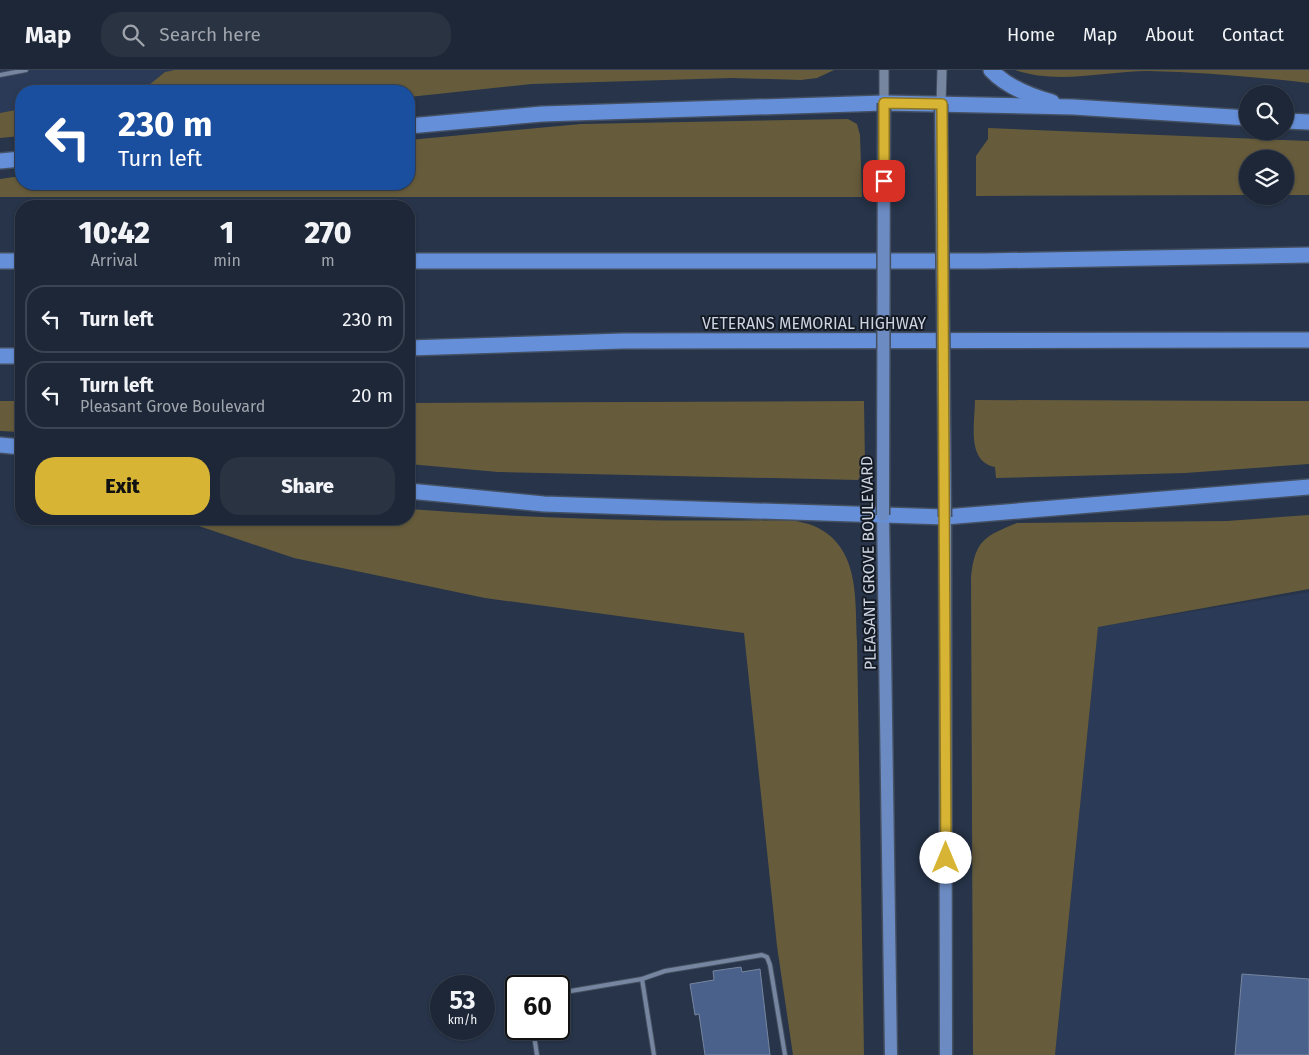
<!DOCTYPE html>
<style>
:root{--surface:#1d2737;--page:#2a3342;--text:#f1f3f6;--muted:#a0a5ad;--line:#3b4452;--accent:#d7b434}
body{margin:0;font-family:"Fira Sans",sans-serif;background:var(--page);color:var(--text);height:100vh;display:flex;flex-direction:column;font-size:19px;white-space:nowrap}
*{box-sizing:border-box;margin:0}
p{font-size:16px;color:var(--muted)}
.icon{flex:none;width:28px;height:28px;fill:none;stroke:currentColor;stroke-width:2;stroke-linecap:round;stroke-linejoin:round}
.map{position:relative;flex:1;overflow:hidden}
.details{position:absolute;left:15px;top:130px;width:400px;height:325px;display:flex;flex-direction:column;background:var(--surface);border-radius:20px;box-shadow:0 1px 4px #0004,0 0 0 1px var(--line)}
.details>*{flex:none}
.banner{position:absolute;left:15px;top:15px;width:400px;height:105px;border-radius:20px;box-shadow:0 1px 4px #0004,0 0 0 1px var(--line);background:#1a4fa0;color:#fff;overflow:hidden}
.buttons{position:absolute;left:1239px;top:15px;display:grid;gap:10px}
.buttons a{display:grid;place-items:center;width:55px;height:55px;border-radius:50%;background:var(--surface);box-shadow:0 1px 4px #0004,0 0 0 1px var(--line);font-size:25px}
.speed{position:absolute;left:430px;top:905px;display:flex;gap:10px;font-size:25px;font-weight:700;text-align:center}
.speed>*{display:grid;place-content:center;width:65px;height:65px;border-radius:50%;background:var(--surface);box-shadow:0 1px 4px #0004,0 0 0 1px var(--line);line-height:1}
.speed small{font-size:12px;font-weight:400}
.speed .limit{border:2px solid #111;border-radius:8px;background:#fff;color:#111}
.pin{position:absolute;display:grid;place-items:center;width:42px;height:42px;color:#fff;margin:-21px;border-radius:10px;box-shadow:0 2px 8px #0006}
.me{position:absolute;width:55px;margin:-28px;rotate:0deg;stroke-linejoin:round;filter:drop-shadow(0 0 4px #0008)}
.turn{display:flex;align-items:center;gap:18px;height:105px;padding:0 20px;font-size:22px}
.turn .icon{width:65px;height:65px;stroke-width:2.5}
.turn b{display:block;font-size:35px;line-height:42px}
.eta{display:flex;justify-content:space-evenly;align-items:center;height:85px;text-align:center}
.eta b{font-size:30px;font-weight:800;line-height:35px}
.primary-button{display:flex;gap:10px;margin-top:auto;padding:10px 20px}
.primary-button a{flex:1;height:58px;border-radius:20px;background:var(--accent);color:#111;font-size:20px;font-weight:800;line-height:58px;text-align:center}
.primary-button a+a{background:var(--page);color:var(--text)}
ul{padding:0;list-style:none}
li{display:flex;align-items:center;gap:15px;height:68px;margin:0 10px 8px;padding:0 10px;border:2px solid var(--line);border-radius:20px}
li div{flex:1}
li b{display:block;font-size:19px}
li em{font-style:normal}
header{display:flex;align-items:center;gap:30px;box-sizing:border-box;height:70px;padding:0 25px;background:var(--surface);border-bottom:1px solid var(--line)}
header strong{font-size:24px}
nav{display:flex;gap:28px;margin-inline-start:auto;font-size:18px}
.search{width:350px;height:45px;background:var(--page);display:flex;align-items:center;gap:12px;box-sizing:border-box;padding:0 18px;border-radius:20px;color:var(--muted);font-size:19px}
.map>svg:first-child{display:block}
.built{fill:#2b3b57}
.green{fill:#665c3c}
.building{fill:#4a628b;stroke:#7786a0}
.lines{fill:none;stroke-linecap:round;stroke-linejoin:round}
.service-casing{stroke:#444f61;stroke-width:6}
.tertiary-casing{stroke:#444f61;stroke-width:11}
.primary-casing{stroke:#444f61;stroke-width:15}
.motorway-casing{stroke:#444f61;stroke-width:18}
.service{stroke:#7786a0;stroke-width:4}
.tertiary{stroke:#7786a0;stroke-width:9}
.primary{stroke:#6c8bc2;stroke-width:12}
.motorway{stroke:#658fd8;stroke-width:15}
.primary-bridge-casing{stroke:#444f61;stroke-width:15;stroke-linecap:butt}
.primary-bridge{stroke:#6c8bc2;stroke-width:12}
.route-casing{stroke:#8c7522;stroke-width:12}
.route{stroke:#d7b434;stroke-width:9}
.labels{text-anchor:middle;stroke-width:4;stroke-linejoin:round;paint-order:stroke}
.street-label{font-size:16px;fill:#ccd4e2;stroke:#151b25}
</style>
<header>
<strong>Map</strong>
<div class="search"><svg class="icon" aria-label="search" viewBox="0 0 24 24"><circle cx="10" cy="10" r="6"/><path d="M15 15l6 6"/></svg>Search here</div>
<nav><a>Home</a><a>Map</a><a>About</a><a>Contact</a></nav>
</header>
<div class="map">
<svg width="1309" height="985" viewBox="0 0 1309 985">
<rect width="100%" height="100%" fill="#273449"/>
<g class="built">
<polygon points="0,0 175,0 165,2 149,15 115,21 21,21 21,39 0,43"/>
<polygon points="1309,522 1309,985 1055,985 1098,557"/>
</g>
<g class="green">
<polygon points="175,0 834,0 817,8 801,10 732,8 532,14 409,27 409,21 115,21 149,15 165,2"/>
<path d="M1015 0H1309V13C1256 7 1202 2 1148 1 1105 1 1057 15 1015 0Z"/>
<polygon points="21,39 21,66 0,68 0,43"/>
<polygon points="848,49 857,54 860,65 862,127 0,127 0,109 21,106 21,114 409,114 409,70 581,54"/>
<polygon points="988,58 1309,71 1309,125 1285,125 1285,89 1248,89 1247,125 976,126 976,86 988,69"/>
<path d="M975 330 1309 331V394L1185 403 996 408 995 397C966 391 975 353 975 330Z"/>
<polygon points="0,331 21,331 21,362 0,361"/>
<polygon points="864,331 865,397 858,410 498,402 409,394 409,333"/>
<path d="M409 439C537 449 664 452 792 450 799 452 807 453 814 456 860 476 855 529 857 571L864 985H793L777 876 744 563 485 528 294 488 178 449H409Z"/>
<path d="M1309 445V519L1098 557 1055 985H973L971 507C975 470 985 466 1017 453L1227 451Z"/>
</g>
<g class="building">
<polygon points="741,897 742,902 760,899 770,985 705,985 699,944 695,945 690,914 714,910 713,901"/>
<polygon points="1242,904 1309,909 1309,985 1235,985"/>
</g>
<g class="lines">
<g class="service-casing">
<g id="service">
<polyline points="0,5 26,0"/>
<polyline points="642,909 665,901 762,885 767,887 770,895 785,985"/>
<polyline points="559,923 642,909 654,985"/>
<polyline points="533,959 537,985"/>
</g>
</g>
<g class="tertiary-casing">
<g id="tertiary">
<polyline points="884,0 884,33"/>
<polyline points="941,34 942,0"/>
</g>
</g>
<g class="primary-casing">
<g id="primary">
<polyline points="883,445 891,985"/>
<polyline points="945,447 946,985"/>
</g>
</g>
<g class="motorway-casing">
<g id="motorway">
<path d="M991 0C1006 16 1030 26 1052 32"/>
<polyline points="1285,51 1309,52"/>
<polyline points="409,56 542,44 884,33 1073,37 1248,48"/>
<polyline points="0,91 21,89"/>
<polyline points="0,191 21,191"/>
<polyline points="409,191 984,191 1309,185"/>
<polyline points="409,278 623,271 1309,270"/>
<polyline points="0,286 21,286"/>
<polyline points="0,375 21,377"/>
<polyline points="409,421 544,434 945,447 1309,417"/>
</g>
</g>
<use href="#service" class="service"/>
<use href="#tertiary" class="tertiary"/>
<use href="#primary" class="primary"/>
<use href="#motorway" class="motorway"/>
<g class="primary-bridge-casing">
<g id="primary-bridge">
<polyline points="941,34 945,447"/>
<polyline points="883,445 884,33"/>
</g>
</g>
<use href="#primary-bridge" class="primary-bridge"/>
</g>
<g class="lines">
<g class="route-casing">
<polyline id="route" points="884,111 884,33 942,34 946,788"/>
</g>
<use href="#route" class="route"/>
</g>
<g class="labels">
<g class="street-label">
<text x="814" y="259">VETERANS MEMORIAL HIGHWAY</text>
<text transform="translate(868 493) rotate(-91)" y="6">PLEASANT GROVE BOULEVARD</text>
</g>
</g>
</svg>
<div class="buttons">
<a><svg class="icon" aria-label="search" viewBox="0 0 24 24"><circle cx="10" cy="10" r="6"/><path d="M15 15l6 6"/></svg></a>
<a><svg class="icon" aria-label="layers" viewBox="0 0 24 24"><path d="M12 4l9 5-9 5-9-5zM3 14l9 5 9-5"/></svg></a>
</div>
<div class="speed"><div>53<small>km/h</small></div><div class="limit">60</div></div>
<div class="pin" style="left:884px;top:111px;background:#d93025"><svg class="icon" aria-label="arrive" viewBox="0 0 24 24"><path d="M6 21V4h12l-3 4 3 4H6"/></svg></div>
<svg class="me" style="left:946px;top:788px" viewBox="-20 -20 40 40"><circle r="19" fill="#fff"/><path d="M0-13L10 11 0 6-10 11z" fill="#d7b434"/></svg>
<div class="banner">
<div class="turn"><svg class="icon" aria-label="left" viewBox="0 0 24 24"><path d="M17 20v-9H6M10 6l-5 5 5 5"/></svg><div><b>230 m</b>Turn left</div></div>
</div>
<section class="details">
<div class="eta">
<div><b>10:42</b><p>Arrival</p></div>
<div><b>1</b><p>min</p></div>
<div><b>270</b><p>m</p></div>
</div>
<ul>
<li><svg class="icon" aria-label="left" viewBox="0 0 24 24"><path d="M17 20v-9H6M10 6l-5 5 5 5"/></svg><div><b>Turn left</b></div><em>230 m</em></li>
<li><svg class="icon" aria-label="left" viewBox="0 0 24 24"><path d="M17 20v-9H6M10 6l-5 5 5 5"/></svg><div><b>Turn left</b><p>Pleasant Grove Boulevard</p></div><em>20 m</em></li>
</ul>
<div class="primary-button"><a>Exit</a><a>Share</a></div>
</section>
</div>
